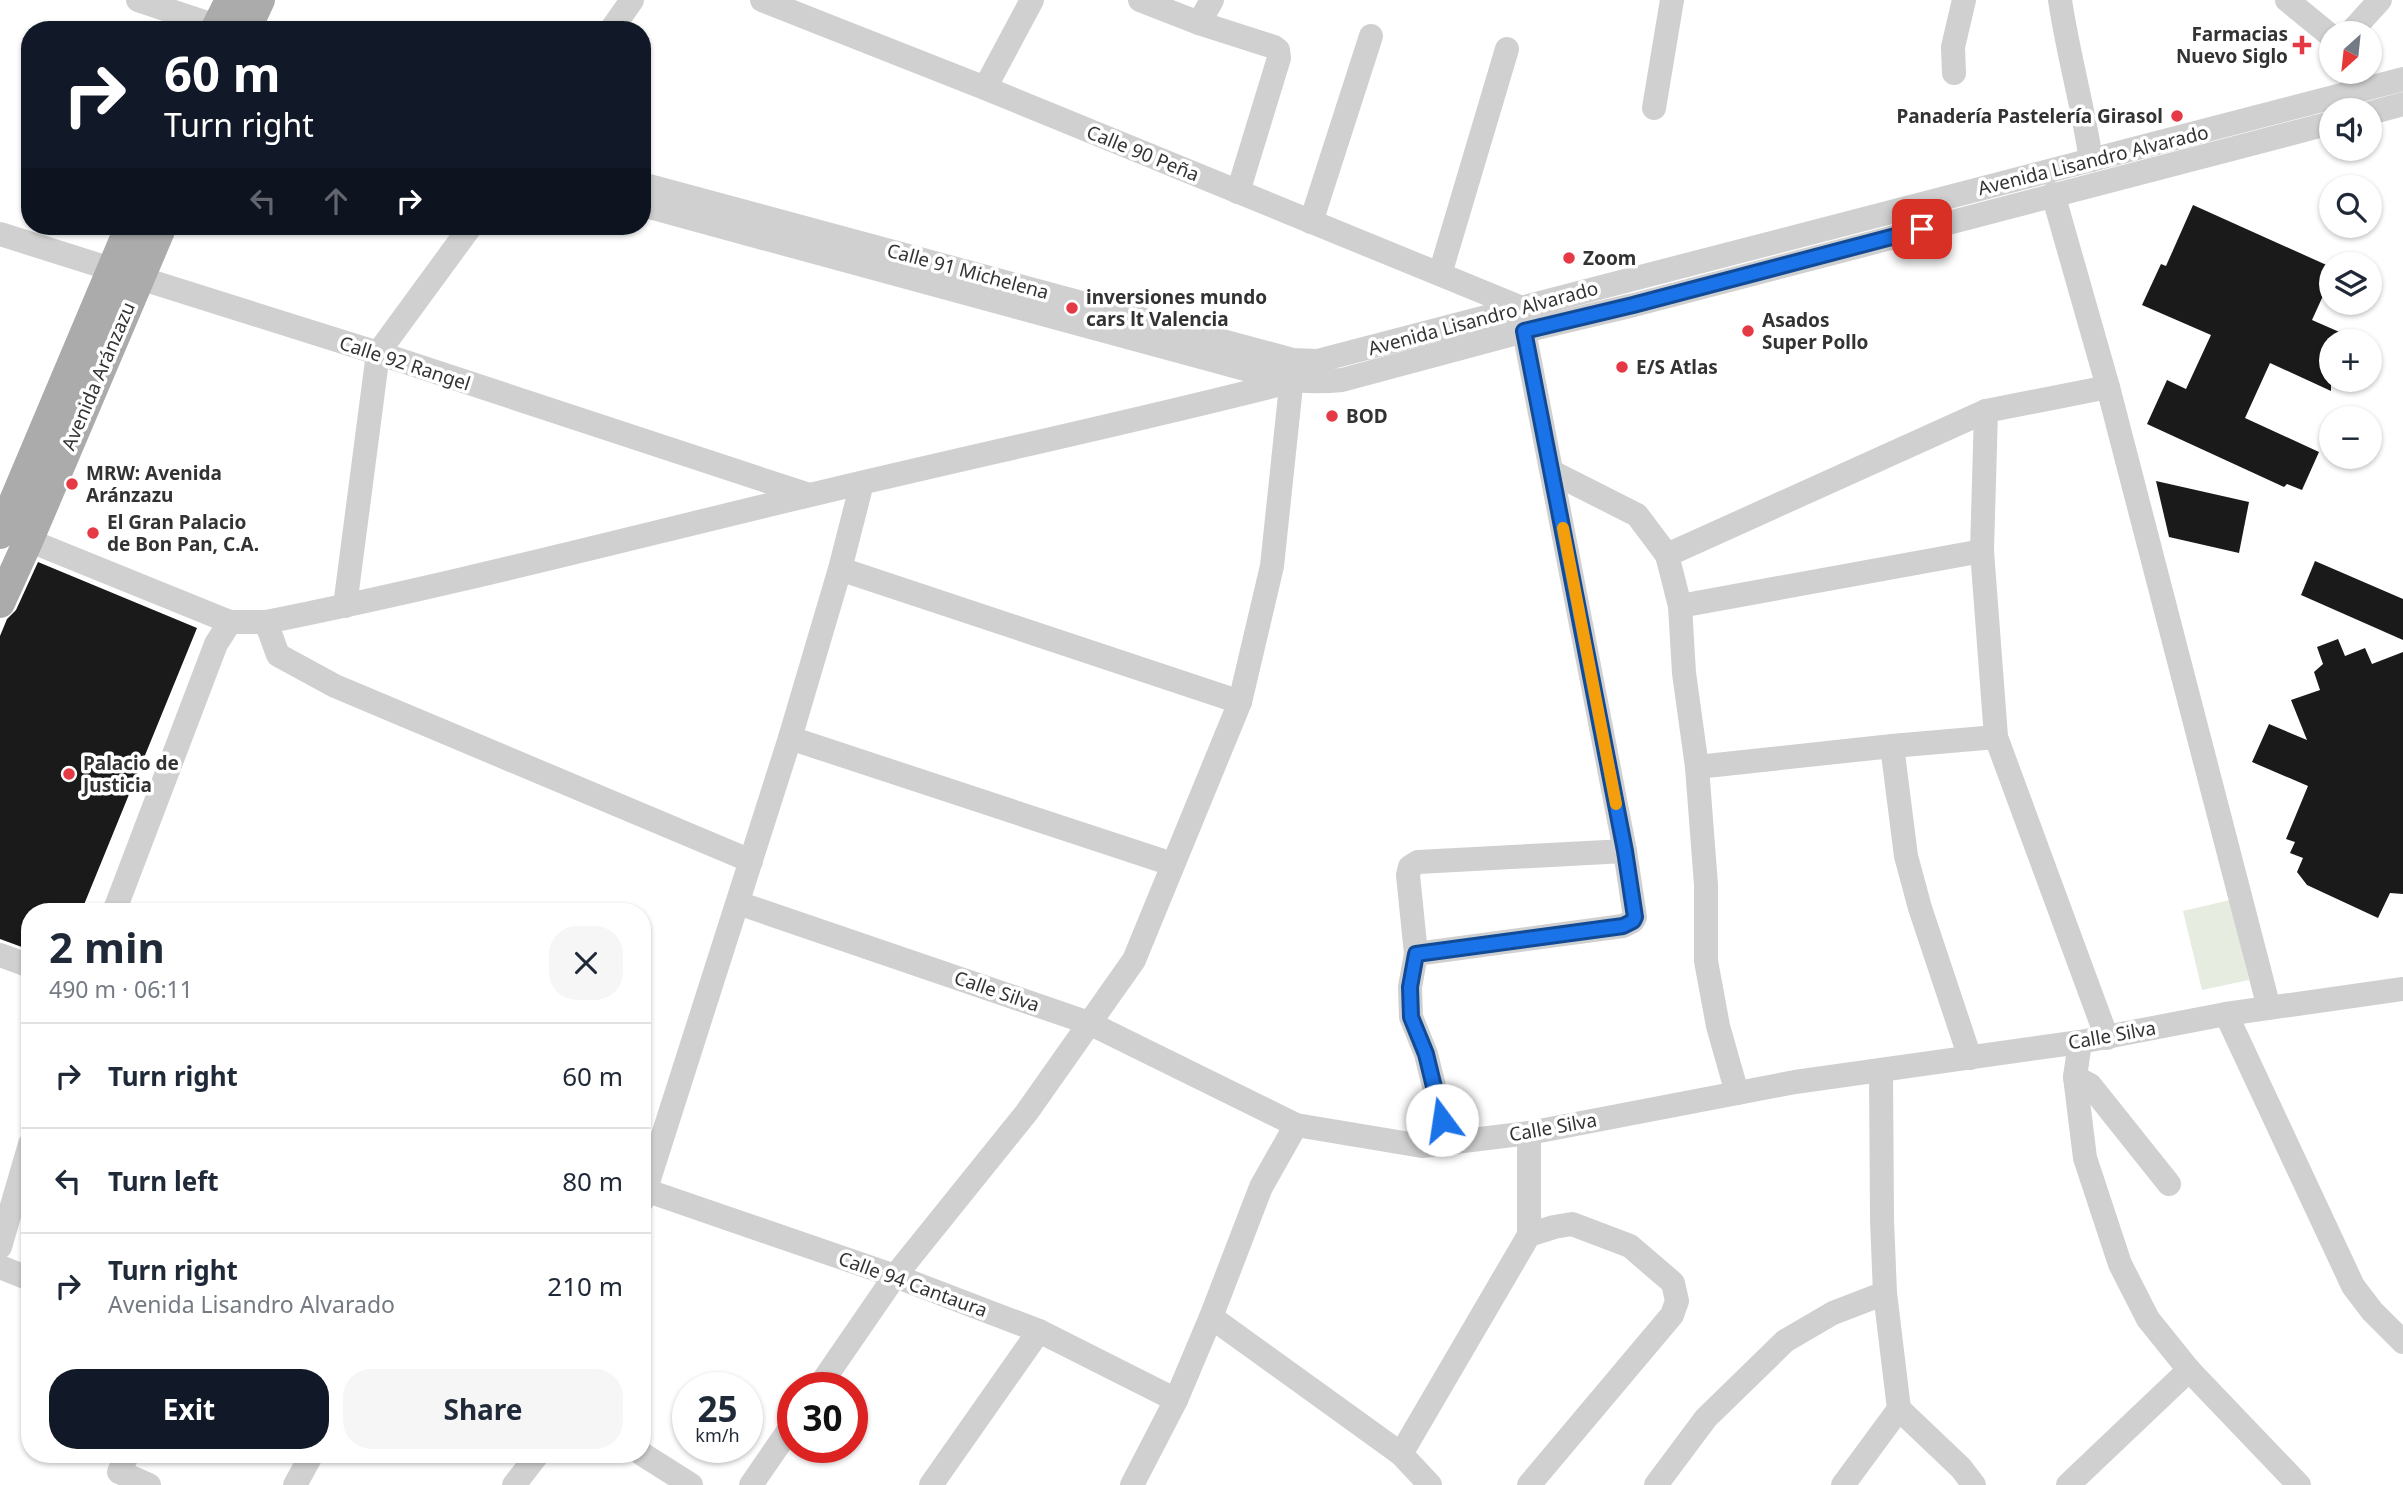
<!DOCTYPE html>
<meta charset="utf-8">
<style>
:root{--surface:#fff;--page:#f6f6f7;--text:#1f2937;--muted:#747a83;--line:#e0e1e3;--accent:#111827}
body{margin:0;font-family:"Noto Sans",sans-serif;background:var(--page);color:var(--text);height:100vh;display:flex;flex-direction:column;font-size:26px;white-space:nowrap}
*{box-sizing:border-box;margin:0}
p{font-size:23px;color:var(--muted)}
.icon{flex:none;width:38px;height:38px;fill:none;stroke:currentColor;stroke-width:2;stroke-linecap:round;stroke-linejoin:round}
.map{position:relative;flex:1;overflow:hidden}
.drawer{position:absolute;left:21px;top:903px;width:630px;height:560px;display:flex;flex-direction:column;background:var(--surface);border-radius:28px;box-shadow:0 2px 5px #0004}
.drawer>*{flex:none}
.guide{position:absolute;left:21px;top:21px;width:630px;height:214px;border-radius:28px;box-shadow:0 2px 5px #0004;background:#111827;color:#fff;overflow:hidden}
.needle{width:46px;rotate:207deg}
.tools{position:absolute;left:2319px;top:21px;display:grid;gap:14px}
.tools a{display:grid;place-items:center;width:63px;height:63px;border-radius:50%;background:var(--surface);box-shadow:0 2px 5px #0004;font-size:35px}
.speed{position:absolute;left:672px;top:1372px;display:flex;gap:14px;font-size:35px;font-weight:700;text-align:center}
.speed>*{display:grid;place-content:center;width:91px;height:91px;border-radius:50%;background:var(--surface);box-shadow:0 2px 5px #0004;line-height:1}
.speed small{font-size:18px;font-weight:400}
.speed .limit{border:10px solid #d22;background:#fff;color:#111}
.pin{position:absolute;display:grid;place-items:center;width:60px;height:60px;color:#fff;margin:-30px;border-radius:14px;box-shadow:0 4px 10px #0006}
.me{position:absolute;width:77px;margin:-38px;rotate:346deg;stroke-linejoin:round;filter:drop-shadow(0 0 5px #0008)}
.turn{display:flex;align-items:center;gap:24px;height:147px;padding:0 28px;font-size:32px}
.turn .icon{width:91px;height:91px;stroke-width:2.5}
.turn b{display:block;font-size:49px;line-height:60px}
.lanes{display:flex;align-items:center;height:66px;padding:0 28px;background:#0003;justify-content:center;gap:35px;direction:ltr}
.lanes .off{opacity:.35}
.round{display:grid;place-items:center;flex:none;width:74px;height:74px;border-radius:28px;background:var(--page)}
.summary{display:flex;align-items:center;justify-content:space-between;height:119px;padding:0 28px}
h1{font-size:42px;font-weight:700;line-height:52px}
.button{display:flex;gap:14px;margin-top:auto;padding:14px 28px}
.button a{flex:1;height:80px;border-radius:28px;background:var(--accent);color:#fff;font-size:28px;font-weight:700;line-height:80px;text-align:center}
.button a+a{background:var(--page);color:var(--text)}
ul{padding:0;list-style:none}
li{display:flex;align-items:center;gap:21px;height:105px;padding:0 28px;border-top:2px solid var(--line)}
li div{flex:1}
li b{display:block;font-size:26px}
li em{font-style:normal}
.map>svg:first-child{display:block}
.green{fill:#e6ecdf}
.building{fill:#1a1a1a}
.lines{fill:none;stroke-linecap:round;stroke-linejoin:round}
.minor{stroke:#d0d0d0;stroke-width:24}
.major{stroke:#ababab;stroke-width:30}
.route-casing{stroke:#114b97;stroke-width:18}
.route{stroke:#1a73e8;stroke-width:12}
.slow{stroke:#f59e0b;stroke-width:12}
.poi-dot{fill:#e63946;stroke:#fff;stroke-width:2.5}
.labels{text-anchor:middle;stroke-width:7;stroke-linejoin:round;paint-order:stroke}
.poi-label{font-size:19px;font-weight:bold;fill:#333;stroke:#fff;text-anchor:start}
.street-label{font-size:19px;fill:#333;stroke:#fff}
</style>
<div class="map">
<svg width="2403" height="1485" viewBox="0 0 2403 1485">
<rect width="100%" height="100%" fill="#fff"/>
<polygon class="green" points="2230,900 2249,980 2202,990 2183,911"/>
<g class="building">
<polygon points="2193,205 2331,267 2331,289 2327,287 2312,320 2360,341 2331,341 2331,391 2270,363 2245,418 2319,452 2302,490 2287,484 2284,487 2147,424 2167,380 2186,389 2211,335 2142,305 2161,264 2166,266"/>
<polygon points="2156,481 2249,502 2239,553 2169,537"/>
<polygon points="2315,561 2403,599 2403,640 2301,595"/>
<polygon points="38,562 197,628 81,912 30,912 30,950 0,939 0,636 7,619 16,610"/>
<polygon points="2338,639 2345,656 2365,648 2372,664 2403,652 2403,894 2390,893 2378,918 2307,885 2297,872 2303,858 2290,853 2295,842 2286,839 2308,786 2252,762 2269,724 2307,740 2291,700 2320,690 2314,672 2323,664 2317,647"/>
</g>
<g class="lines">
<g class="minor">
<polyline points="138,0 228,30"/>
<polyline points="762,0 985,88 1522,308"/>
<polyline points="1140,0 1199,23 1274,47 1278,50 1279,58 1238,192"/>
<path d="M2060 0C2068 54 2083 106 2091 160"/>
<polyline points="2287,0 2331,36"/>
<polyline points="1199,23 1212,0"/>
<polyline points="611,30 632,0"/>
<polyline points="2350,33 2380,0"/>
<polyline points="1954,73 1953,47 1964,0"/>
<polyline points="985,88 1032,0"/>
<polyline points="1654,108 1672,0"/>
<polyline points="2370,113 2403,104"/>
<polyline points="642,184 1293,360 1317,361 2403,79"/>
<polyline points="2053,194 2108,387 2269,1008"/>
<path d="M642 205 1241 368C1281 378 1300 384 1342 380L1524 331 1634 305 2331 123"/>
<polyline points="1311,222 1371,36"/>
<polyline points="0,234 378,353 809,495"/>
<polyline points="1440,274 1507,49"/>
<polyline points="1986,411 1982,551 1996,737 2107,1038"/>
<polyline points="1552,472 1637,515 1667,555 1680,606 1684,673 1697,767 1706,885 1706,961 1718,1026 1737,1093"/>
<path d="M13 534 230 622H266C447 586 626 539 806 496 967 457 1129 423 1289 382"/>
<polyline points="1667,555 1986,411 2108,387"/>
<polyline points="840,569 1240,702"/>
<polyline points="345,606 378,353 471,226"/>
<polyline points="1680,606 1982,551"/>
<polyline points="266,622 278,655 335,686 751,861"/>
<polyline points="790,738 1172,864"/>
<polyline points="1892,746 1906,856 1920,908 1970,1058"/>
<polyline points="1697,767 1892,746 1996,737"/>
<polyline points="738,903 1089,1023 1296,1125 1422,1146 1529,1133 1795,1082 2080,1042 2226,1014 2403,989"/>
<polyline points="114,912 216,644 230,622"/>
<polyline points="1416,954 1623,926 1633,921 1635,917 1625,851 1524,331"/>
<polyline points="0,955 30,966"/>
<polyline points="2226,1014 2353,1286 2372,1311 2403,1342"/>
<polyline points="2080,1042 2075,1077 2085,1158 2120,1264 2148,1319 2189,1370 2299,1485"/>
<polyline points="1881,1071 1882,1220 1885,1293 1899,1409 1961,1468 1974,1485"/>
<polyline points="2075,1077 2090,1085 2169,1184"/>
<polyline points="1448,1143 1426,1054 1411,1017 1410,987 1416,954 1408,875 1410,867 1418,862 1625,851"/>
<polyline points="642,1189 895,1276 1039,1331 1176,1400"/>
<polyline points="642,1201 790,738 840,569 862,483"/>
<polyline points="1529,1235 1529,1133"/>
<polyline points="0,1247 30,1144"/>
<polyline points="0,1267 30,1279"/>
<polyline points="1211,1317 1401,1454 1430,1485"/>
<polyline points="818,1388 895,1276 1027,1112 1134,960 1240,702 1272,566 1293,367"/>
<polyline points="128,1454 119,1472 149,1485"/>
<polyline points="642,1454 691,1485"/>
<polyline points="1401,1454 1529,1235 1554,1227 1572,1224 1630,1246 1673,1283 1677,1301 1672,1315 1529,1485"/>
<polyline points="295,1485 312,1454"/>
<polyline points="514,1485 538,1454"/>
<polyline points="751,1485 793,1424"/>
<polyline points="931,1485 1039,1331"/>
<polyline points="1132,1485 1176,1400 1211,1317 1261,1187 1296,1125"/>
<polyline points="1656,1485 1706,1418 1785,1341 1833,1313 1885,1293"/>
<polyline points="1843,1485 1899,1409"/>
<polyline points="2068,1485 2189,1370"/>
</g>
<g class="major">
<polyline points="215,30 230,0"/>
<polyline points="246,30 260,0"/>
<polyline points="0,534 130,226"/>
<polyline points="0,603 29,539 162,226"/>
</g>
</g>
<g class="lines">
<g class="route-casing">
<polyline id="route" points="1442,1120 1426,1054 1411,1017 1410,987 1416,954 1623,926 1633,921 1635,917 1625,851 1524,331 1633,305 1922,229"/>
</g>
<use href="#route" class="route"/>
<polyline class="slow" points="1563,528 1616,804"/>
</g>
<g class="poi-dot">
<path d="M2298.5 34.5h7v7h7v7h-7v7h-7v-7h-7v-7h7z"/>
<circle cx="2177" cy="116" r="7"/>
<circle cx="1569" cy="258" r="7"/>
<circle cx="1072" cy="308" r="7"/>
<circle cx="1748" cy="331" r="7"/>
<circle cx="1622" cy="367" r="7"/>
<circle cx="1332" cy="416" r="7"/>
<circle cx="72" cy="484" r="7"/>
<circle cx="93" cy="533" r="7"/>
<circle cx="69" cy="774" r="7"/>
</g>
<g class="labels">
<g class="poi-label">
<text x="2288" y="41" text-anchor="end">Farmacias<tspan x="2288" dy="22">Nuevo Siglo</tspan></text>
<text x="2163" y="123" text-anchor="end">Panadería Pastelería Girasol</text>
<text x="1583" y="265">Zoom</text>
<text x="1086" y="304">inversiones mundo<tspan x="1086" dy="22">cars lt Valencia</tspan></text>
<text x="1762" y="327">Asados<tspan x="1762" dy="22">Super Pollo</tspan></text>
<text x="1636" y="374">E/S Atlas</text>
<text x="1346" y="423">BOD</text>
<text x="86" y="480">MRW: Avenida<tspan x="86" dy="22">Aránzazu</tspan></text>
<text x="107" y="529">El Gran Palacio<tspan x="107" dy="22">de Bon Pan, C.A.</tspan></text>
<text x="83" y="770">Palacio de<tspan x="83" dy="22">Justicia</tspan></text>
</g>
<g class="street-label">
<text transform="translate(1143 153) rotate(22)" y="7">Calle 90 Peña</text>
<text transform="translate(2093 160) rotate(-14)" y="7">Avenida Lisandro Alvarado</text>
<text transform="translate(968 271) rotate(15)" y="7">Calle 91 Michelena</text>
<text transform="translate(1483 318) rotate(-15)" y="7">Avenida Lisandro Alvarado</text>
<text transform="translate(405 363) rotate(18)" y="7">Calle 92 Rangel</text>
<text transform="translate(98 376) rotate(-67)" y="7">Avenida Aránzazu</text>
<text transform="translate(997 991) rotate(19)" y="7">Calle Silva</text>
<text transform="translate(2112 1035) rotate(-10)" y="7">Calle Silva</text>
<text transform="translate(1553 1127) rotate(-10)" y="7">Calle Silva</text>
<text transform="translate(913 1284) rotate(20)" y="7">Calle 94 Cantaura</text>
</g>
</g>
</svg>
<div class="tools">
<a><svg class="needle" viewBox="-14 -14 28 28"><path d="M0-13l5 13h-10z" fill="#e53935"/><path d="M0 13l5-13h-10z" fill="#747a83"/></svg></a>
<a><svg class="icon" aria-label="sound" viewBox="0 0 24 24"><path d="M4 9h4l5-4v14l-5-4H4zM17 9q2 3 0 6"/></svg></a>
<a><svg class="icon" aria-label="search" viewBox="0 0 24 24"><circle cx="10" cy="10" r="6"/><path d="M15 15l6 6"/></svg></a>
<a><svg class="icon" aria-label="layers" viewBox="0 0 24 24"><path d="M12 4l9 5-9 5-9-5zM3 14l9 5 9-5"/></svg></a>
<a>+</a>
<a>−</a>
</div>
<div class="speed"><div>25<small>km/h</small></div><div class="limit">30</div></div>
<div class="pin" style="left:1922px;top:229px;background:#d93025"><svg class="icon" aria-label="arrive" viewBox="0 0 24 24"><path d="M6 21V4h12l-3 4 3 4H6"/></svg></div>
<svg class="me" style="left:1442px;top:1120px" viewBox="-20 -20 40 40"><circle r="19" fill="#fff"/><path d="M0-13L10 11 0 6-10 11z" fill="#1a73e8"/></svg>
<div class="guide">
<div class="turn"><svg class="icon" aria-label="right" viewBox="0 0 24 24"><path d="M7 20v-9h11M14 6l5 5-5 5"/></svg><div><b>60 m</b>Turn right</div></div>
<div class="lanes"><svg class="icon off" aria-label="left" viewBox="0 0 24 24"><path d="M17 20v-9H6M10 6l-5 5 5 5"/></svg><svg class="icon off" aria-label="ahead" viewBox="0 0 24 24"><path d="M12 20V5M6 11l6-6 6 6"/></svg><svg class="icon" aria-label="right" viewBox="0 0 24 24"><path d="M7 20v-9h11M14 6l5 5-5 5"/></svg></div>
</div>
<section class="drawer">
<div class="summary"><div><h1>2 min</h1><p>490 m · 06:11</p></div><a class="round"><svg class="icon" aria-label="close" viewBox="0 0 24 24"><path d="M6 6l12 12M18 6L6 18"/></svg></a></div>
<ul>
<li><svg class="icon" aria-label="right" viewBox="0 0 24 24"><path d="M7 20v-9h11M14 6l5 5-5 5"/></svg><div><b>Turn right</b></div><em>60 m</em></li>
<li><svg class="icon" aria-label="left" viewBox="0 0 24 24"><path d="M17 20v-9H6M10 6l-5 5 5 5"/></svg><div><b>Turn left</b></div><em>80 m</em></li>
<li><svg class="icon" aria-label="right" viewBox="0 0 24 24"><path d="M7 20v-9h11M14 6l5 5-5 5"/></svg><div><b>Turn right</b><p>Avenida Lisandro Alvarado</p></div><em>210 m</em></li>
</ul>
<div class="button"><a>Exit</a><a>Share</a></div>
</section>
</div>
